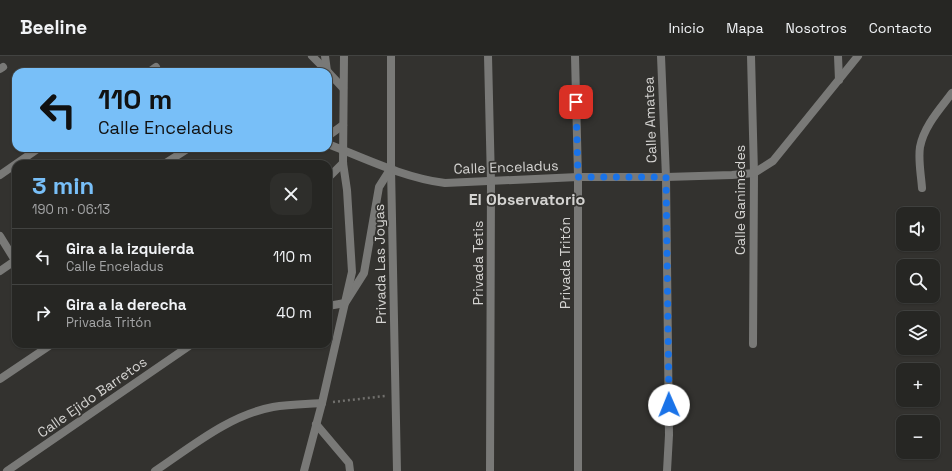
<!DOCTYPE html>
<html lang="es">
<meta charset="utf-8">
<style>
:root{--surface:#262623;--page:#2e2e2b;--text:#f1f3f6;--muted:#a4a5a6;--line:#424341;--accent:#78bff8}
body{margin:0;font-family:"Space Grotesk",sans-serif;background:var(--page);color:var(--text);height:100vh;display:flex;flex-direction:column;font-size:15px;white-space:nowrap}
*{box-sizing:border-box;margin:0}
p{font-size:13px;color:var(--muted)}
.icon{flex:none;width:22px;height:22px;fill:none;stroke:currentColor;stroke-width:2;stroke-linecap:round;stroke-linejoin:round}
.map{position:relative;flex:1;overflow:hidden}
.side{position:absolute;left:12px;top:104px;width:320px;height:188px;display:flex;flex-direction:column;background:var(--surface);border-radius:12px;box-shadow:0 1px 3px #0004,0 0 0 1px var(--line)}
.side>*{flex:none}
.top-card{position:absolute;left:12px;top:12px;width:320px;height:84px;border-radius:12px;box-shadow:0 1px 3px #0004,0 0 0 1px var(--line);background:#78bff8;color:#111;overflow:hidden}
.tools{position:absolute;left:896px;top:151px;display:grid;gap:8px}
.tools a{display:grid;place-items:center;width:44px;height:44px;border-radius:8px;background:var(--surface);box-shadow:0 1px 3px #0004,0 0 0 1px var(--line);font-size:20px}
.pin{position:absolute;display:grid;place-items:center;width:34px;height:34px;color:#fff;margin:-17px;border-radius:8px;box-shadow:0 2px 6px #0006}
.me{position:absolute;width:44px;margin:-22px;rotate:359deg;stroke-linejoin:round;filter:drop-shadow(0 0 3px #0008)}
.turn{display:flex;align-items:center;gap:14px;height:84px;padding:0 20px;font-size:18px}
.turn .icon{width:52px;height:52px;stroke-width:2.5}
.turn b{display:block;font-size:28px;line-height:34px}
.round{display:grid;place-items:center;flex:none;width:42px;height:42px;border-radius:12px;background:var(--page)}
.head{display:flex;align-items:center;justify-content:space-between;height:68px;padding:0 20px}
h1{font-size:24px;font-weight:800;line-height:30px;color:var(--accent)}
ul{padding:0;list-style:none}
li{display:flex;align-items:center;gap:12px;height:56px;padding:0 20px;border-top:1px solid var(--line)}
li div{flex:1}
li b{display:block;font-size:15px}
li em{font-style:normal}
header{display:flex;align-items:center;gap:24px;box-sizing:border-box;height:56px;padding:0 20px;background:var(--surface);border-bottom:1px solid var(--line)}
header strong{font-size:19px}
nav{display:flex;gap:22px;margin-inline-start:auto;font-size:14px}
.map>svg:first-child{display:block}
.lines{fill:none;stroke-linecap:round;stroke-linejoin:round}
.path{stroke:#71706d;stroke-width:2.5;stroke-dasharray:2 3;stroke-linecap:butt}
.service{stroke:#797977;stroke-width:8}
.minor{stroke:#797977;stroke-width:8}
.route{stroke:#1a73e8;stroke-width:7;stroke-dasharray:0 12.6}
.labels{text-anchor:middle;stroke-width:3.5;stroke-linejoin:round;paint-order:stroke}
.street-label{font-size:14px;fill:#d4d3d1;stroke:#33322f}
.quarter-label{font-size:16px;font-weight:bold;fill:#d4d3d1;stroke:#33322f}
</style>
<header>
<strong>Beeline</strong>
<nav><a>Inicio</a><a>Mapa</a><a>Nosotros</a><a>Contacto</a></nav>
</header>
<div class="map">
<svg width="952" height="415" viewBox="0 0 952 415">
<rect width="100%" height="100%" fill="#33322f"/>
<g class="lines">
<polyline class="path" points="333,346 385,340"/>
<polyline class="service" points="316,368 349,407 350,415"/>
<g class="minor">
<polyline points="312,0 328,16"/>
<polyline points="325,0 327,15"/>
<polyline points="391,0 391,112 397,415"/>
<polyline points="488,0 491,126 490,415"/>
<polyline points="575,0 578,121 578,415"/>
<polyline points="661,0 666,121 669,379 667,415"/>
<polyline points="751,0 754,117 753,288"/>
<polyline points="838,0 839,24"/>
<polyline points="0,13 3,11"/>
<polyline points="149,16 156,11"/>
<polyline points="328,16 343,32"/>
<polyline points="328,80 343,69"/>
<path d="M328 88C366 103 405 122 445 127L578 121H666L732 119 754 117 773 105 858 0"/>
<polyline points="164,108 189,92"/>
<polyline points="0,119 39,92"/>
<polyline points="328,122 343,107"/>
<path d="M922 132C921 118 918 104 920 91 924 70 940 53 952 37"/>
<polyline points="0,180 16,206"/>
<polyline points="0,215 16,204"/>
<polyline points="328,250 345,247 364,217 379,131 391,112"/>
<polyline points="0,323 52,288"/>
<polyline points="7,415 192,288"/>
<path d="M155 415C191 391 229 359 273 351 288 348 306 348 322 347"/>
<polyline points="304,415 322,347 352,216 347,134 343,107 344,0"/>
</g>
</g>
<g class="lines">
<polyline class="route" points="576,46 578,121 666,121 669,349"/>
</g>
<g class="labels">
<g class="street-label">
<text transform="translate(650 64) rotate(-92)" y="5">Calle Amatea</text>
<text transform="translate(506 111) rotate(-2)" y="5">Calle Enceladus</text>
<text transform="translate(740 144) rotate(-90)" y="5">Calle Ganimedes</text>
<text transform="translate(478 207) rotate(-90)" y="5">Privada Tetis</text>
<text transform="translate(565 207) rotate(-90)" y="5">Privada Tritón</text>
<text transform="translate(380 208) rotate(-91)" y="5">Privada Las Joyas</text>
<text transform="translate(92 341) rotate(-35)" y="5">Calle Ejido Barretos</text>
</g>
<g class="quarter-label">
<text x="527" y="149">El Observatorio</text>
</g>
</g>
</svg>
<div class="tools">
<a><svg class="icon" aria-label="sound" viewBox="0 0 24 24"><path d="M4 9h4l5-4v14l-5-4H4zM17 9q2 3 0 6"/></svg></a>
<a><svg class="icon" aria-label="search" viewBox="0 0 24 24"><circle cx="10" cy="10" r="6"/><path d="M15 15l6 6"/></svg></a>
<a><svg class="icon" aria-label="layers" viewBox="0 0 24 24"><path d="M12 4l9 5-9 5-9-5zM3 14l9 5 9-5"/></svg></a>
<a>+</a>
<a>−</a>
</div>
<div class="pin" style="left:576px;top:46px;background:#d93025"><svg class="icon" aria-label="arrive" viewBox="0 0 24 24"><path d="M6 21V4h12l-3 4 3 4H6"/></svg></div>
<svg class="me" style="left:669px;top:349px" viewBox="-20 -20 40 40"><circle r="19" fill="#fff"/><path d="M0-13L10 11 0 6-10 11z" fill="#1a73e8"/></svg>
<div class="top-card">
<div class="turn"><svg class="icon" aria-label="left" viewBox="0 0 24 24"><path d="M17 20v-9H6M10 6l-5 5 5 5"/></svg><div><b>110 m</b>Calle Enceladus</div></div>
</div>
<section class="side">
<div class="head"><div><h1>3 min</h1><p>190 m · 06:13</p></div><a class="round"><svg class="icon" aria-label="close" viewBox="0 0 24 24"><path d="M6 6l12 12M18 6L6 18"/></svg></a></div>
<ul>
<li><svg class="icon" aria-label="left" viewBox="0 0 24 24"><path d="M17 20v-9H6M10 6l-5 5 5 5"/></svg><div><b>Gira a la izquierda</b><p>Calle Enceladus</p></div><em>110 m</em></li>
<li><svg class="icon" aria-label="right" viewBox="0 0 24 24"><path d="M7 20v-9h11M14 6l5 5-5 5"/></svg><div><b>Gira a la derecha</b><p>Privada Tritón</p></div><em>40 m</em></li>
</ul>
</section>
</div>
